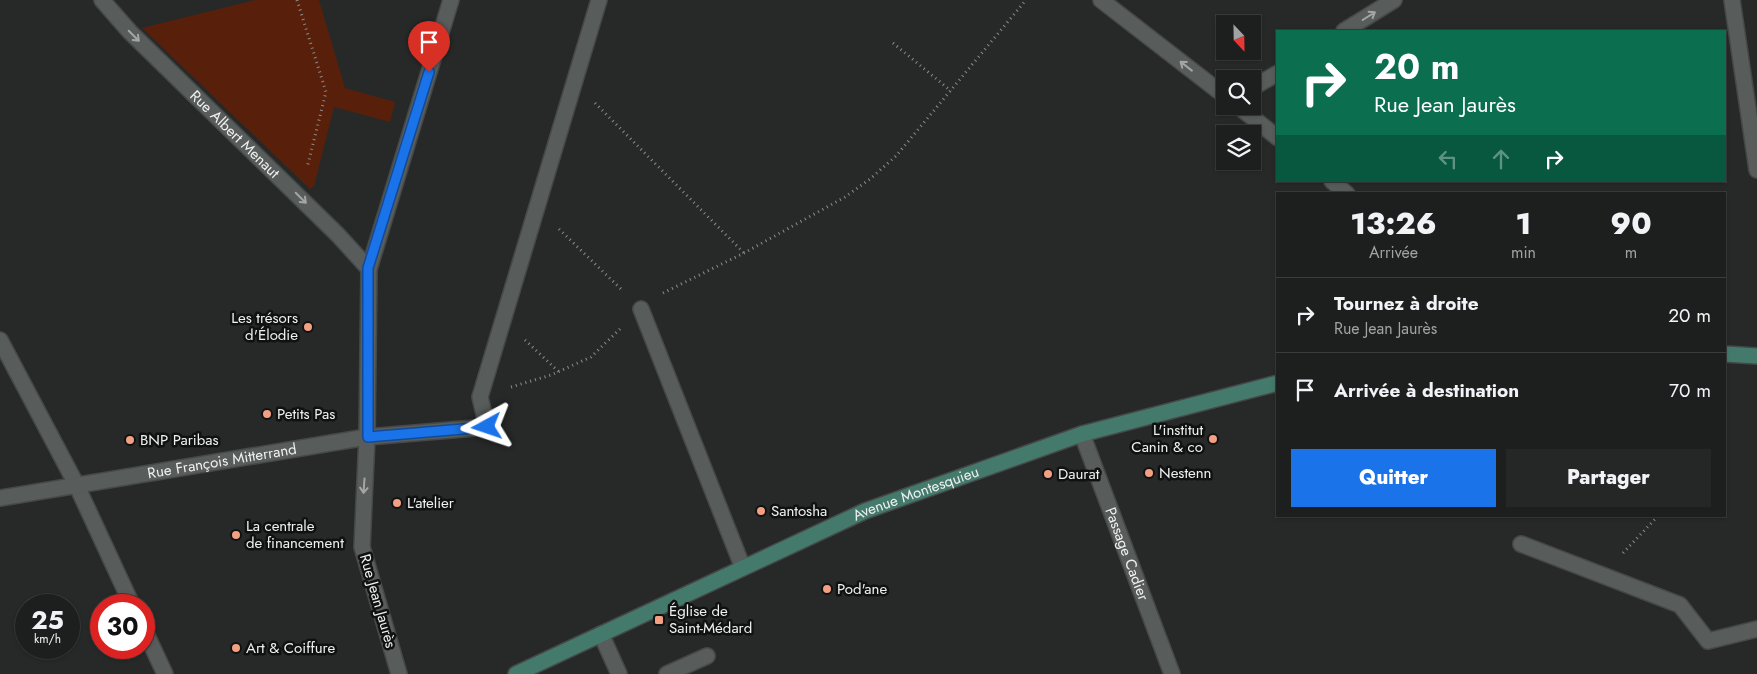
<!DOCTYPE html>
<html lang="fr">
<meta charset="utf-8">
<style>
:root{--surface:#1c1f1e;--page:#252727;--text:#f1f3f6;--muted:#a0a2a4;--line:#3a3d3c;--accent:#1a73e8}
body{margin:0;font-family:Jost,sans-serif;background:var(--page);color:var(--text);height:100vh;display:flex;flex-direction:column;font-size:19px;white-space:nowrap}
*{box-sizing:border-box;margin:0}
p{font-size:16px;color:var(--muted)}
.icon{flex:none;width:28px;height:28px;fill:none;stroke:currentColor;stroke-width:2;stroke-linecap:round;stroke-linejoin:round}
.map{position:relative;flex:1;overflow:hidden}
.side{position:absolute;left:1276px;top:192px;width:450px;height:325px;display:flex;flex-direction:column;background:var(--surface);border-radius:0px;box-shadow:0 1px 4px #0004,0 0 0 1px var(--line)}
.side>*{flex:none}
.banner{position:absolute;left:1276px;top:30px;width:450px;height:152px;border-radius:0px;box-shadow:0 1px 4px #0004,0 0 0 1px var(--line);background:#0b6e4f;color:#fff;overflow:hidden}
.needle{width:32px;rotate:158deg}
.buttons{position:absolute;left:1216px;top:15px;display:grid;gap:10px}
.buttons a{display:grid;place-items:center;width:45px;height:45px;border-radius:0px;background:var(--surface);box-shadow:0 1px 4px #0004,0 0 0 1px var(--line);font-size:25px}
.speed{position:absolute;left:15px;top:594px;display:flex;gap:10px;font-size:25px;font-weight:700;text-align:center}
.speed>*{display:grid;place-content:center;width:65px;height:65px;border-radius:50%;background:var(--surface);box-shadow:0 1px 4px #0004,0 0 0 1px var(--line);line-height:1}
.speed small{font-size:12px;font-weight:400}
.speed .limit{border:8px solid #d22;background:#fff;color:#111}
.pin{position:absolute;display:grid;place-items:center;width:42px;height:42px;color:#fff;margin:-51px -21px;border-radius:50% 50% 50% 0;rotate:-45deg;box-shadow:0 0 5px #0007}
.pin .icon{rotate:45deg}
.me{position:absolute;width:55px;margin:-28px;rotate:265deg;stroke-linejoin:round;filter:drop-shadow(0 0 4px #0008)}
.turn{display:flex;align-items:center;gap:18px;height:105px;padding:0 15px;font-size:22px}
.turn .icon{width:65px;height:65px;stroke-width:2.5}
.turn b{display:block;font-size:35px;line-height:42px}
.lanes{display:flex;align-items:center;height:48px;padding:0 15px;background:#0003;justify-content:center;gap:25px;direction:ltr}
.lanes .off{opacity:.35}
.eta{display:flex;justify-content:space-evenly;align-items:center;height:85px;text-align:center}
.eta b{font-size:30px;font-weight:800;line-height:35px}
.primary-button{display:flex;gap:10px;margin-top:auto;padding:10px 15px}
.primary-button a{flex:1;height:58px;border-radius:0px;background:var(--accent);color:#fff;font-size:20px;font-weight:800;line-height:58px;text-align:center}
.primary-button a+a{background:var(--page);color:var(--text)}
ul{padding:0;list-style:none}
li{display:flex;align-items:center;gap:15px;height:75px;padding:0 15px;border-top:1px solid var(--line)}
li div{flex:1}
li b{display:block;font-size:19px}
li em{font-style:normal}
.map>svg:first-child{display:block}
.green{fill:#58200a}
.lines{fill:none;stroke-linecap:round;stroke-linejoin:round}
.service-casing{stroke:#454847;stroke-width:18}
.minor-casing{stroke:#454847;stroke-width:18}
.secondary-casing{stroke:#454847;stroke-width:18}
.path{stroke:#8b8d8c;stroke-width:3;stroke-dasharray:1 4;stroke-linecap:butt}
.service{stroke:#585c5a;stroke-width:15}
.minor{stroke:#585c5a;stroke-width:15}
.secondary{stroke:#437a6c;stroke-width:15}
.oneway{stroke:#a4a6a5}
.route-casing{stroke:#114b97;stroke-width:12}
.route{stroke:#1a73e8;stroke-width:9}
.poi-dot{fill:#f39f82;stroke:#101211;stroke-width:2}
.labels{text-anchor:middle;stroke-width:5;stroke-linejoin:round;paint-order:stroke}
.street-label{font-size:15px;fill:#eff1f0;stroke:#101211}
.poi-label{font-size:15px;fill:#eff1f0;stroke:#101211;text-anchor:start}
</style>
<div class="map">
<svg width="1757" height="674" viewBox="0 0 1757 674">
<rect width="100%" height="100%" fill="#262928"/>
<polygon class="green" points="255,0 319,0 345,88 395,102 390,122 334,107 314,186 310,189 142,28"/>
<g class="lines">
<g class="service-casing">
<g id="service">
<polyline points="641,309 743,568"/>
<polyline points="487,427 480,397 599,0"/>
<path id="s1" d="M1082 434 1172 674"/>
<polyline points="1521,544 1680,605 1708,641 1757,629"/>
<polyline points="601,634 619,674"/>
<polyline points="667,674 707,656"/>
</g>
</g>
<g class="minor-casing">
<g id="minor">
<path id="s2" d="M102 0 130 32 338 235 369 269"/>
<polyline points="1101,0 1225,96"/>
<polyline points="1732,0 1757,170"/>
<polyline points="1344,31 1394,0"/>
<polyline points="1252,88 1278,73"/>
<polyline points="1238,106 1278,138"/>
<polyline points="1332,181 1347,194"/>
<polyline points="0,340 76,484 132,605"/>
<path id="s3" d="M0 498 367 437 487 427"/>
<polyline points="144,629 165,674"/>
<polyline points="399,674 362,547 367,437 369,269 451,0"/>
</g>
</g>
<g class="secondary-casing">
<g id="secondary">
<polyline points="1725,354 1757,356"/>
<path id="s4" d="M516 674 865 511 1082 434 1278 383"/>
</g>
</g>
<g class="path">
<polyline points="297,0 326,92 307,168"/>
<polyline points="893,43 951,91"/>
<polyline points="595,103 744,253"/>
<polyline points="559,229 623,291"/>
<polyline points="663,293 744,253 845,197 870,179 896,156 1026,0"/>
<polyline points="525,340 559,372"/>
<polyline points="511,387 551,375 591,357 620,329"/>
<polyline points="1623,553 1658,516"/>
</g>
<use href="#service" class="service"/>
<use href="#minor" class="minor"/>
<use href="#secondary" class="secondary"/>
</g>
<defs><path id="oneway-shaft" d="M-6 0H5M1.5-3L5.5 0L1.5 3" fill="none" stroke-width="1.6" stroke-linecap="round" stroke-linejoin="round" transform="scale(1.25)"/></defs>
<g class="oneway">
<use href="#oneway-shaft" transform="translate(1369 16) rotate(-32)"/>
<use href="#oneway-shaft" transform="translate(134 36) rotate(45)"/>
<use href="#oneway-shaft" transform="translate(1186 66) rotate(-142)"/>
<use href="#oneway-shaft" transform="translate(301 198) rotate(45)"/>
<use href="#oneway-shaft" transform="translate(364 486) rotate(94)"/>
</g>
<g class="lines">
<g class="route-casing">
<polyline id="route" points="429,72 368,268 368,437 487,427"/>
</g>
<use href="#route" class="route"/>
</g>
<g class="poi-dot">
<circle cx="308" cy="327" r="5"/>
<circle cx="267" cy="414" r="5"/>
<circle cx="1213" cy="439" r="5"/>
<circle cx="130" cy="440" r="5"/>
<circle cx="1149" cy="473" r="5"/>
<circle cx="1048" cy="474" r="5"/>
<circle cx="397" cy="503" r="5"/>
<circle cx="761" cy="511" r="5"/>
<circle cx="236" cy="535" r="5"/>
<circle cx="827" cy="589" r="5"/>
<rect x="654" y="615" width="10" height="10" rx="2.5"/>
<circle cx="236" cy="648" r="5"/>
</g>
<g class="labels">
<g class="street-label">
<text dy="5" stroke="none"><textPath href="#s2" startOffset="189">Rue Albert Menaut</textPath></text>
<text dy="5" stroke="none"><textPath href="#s3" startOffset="225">Rue François Mitterrand</textPath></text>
<text dy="5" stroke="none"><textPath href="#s4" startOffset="439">Avenue Montesquieu</textPath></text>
<text dy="5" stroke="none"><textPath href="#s1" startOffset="128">Passage Cadier</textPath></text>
<text transform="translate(378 601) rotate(74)" y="5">Rue Jean Jaurès</text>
</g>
<g class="poi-label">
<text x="298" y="323" text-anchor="end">Les trésors<tspan x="298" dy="17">d'Élodie</tspan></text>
<text x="277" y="419">Petits Pas</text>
<text x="1203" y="435" text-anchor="end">L'institut<tspan x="1203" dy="17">Canin &amp; co</tspan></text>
<text x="140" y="445">BNP Paribas</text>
<text x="1159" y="478">Nestenn</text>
<text x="1058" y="479">Daurat</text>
<text x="407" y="508">L'atelier</text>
<text x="771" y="516">Santosha</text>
<text x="246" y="531">La centrale<tspan x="246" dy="17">de financement</tspan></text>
<text x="837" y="594">Pod'ane</text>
<text x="669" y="616">Église de<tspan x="669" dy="17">Saint-Médard</tspan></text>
<text x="246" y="653">Art &amp; Coiffure</text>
</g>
</g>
</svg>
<div class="buttons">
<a><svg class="needle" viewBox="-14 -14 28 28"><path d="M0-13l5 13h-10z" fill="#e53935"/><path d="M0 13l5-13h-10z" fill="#a0a2a4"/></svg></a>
<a><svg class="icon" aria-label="search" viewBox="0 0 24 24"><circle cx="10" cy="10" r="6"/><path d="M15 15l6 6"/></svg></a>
<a><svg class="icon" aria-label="layers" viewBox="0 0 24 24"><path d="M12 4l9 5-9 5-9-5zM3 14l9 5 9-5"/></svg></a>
</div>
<div class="speed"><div>25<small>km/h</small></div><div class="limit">30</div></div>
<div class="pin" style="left:429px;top:72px;background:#d93025"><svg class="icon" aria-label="arrive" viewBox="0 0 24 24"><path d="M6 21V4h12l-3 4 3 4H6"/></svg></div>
<svg class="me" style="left:487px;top:427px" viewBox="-20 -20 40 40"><path d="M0-17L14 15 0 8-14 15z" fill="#1a73e8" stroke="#fff" stroke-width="4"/></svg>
<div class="banner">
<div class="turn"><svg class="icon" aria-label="right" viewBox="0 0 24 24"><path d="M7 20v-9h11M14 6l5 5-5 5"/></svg><div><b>20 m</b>Rue Jean Jaurès</div></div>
<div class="lanes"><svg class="icon off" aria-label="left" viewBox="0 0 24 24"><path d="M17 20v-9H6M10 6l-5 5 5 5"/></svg><svg class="icon off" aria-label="ahead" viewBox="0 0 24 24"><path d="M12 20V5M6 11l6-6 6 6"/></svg><svg class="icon" aria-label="right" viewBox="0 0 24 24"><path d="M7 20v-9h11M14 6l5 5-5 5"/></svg></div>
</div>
<section class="side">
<div class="eta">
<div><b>13:26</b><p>Arrivée</p></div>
<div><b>1</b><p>min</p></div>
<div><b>90</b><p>m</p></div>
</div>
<ul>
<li><svg class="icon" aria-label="right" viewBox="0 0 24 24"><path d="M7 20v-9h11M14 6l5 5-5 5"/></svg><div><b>Tournez à droite</b><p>Rue Jean Jaurès</p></div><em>20 m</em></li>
<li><svg class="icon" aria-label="arrive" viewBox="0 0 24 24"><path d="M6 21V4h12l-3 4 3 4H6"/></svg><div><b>Arrivée à destination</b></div><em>70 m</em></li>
</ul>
<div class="primary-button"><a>Quitter</a><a>Partager</a></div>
</section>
</div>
